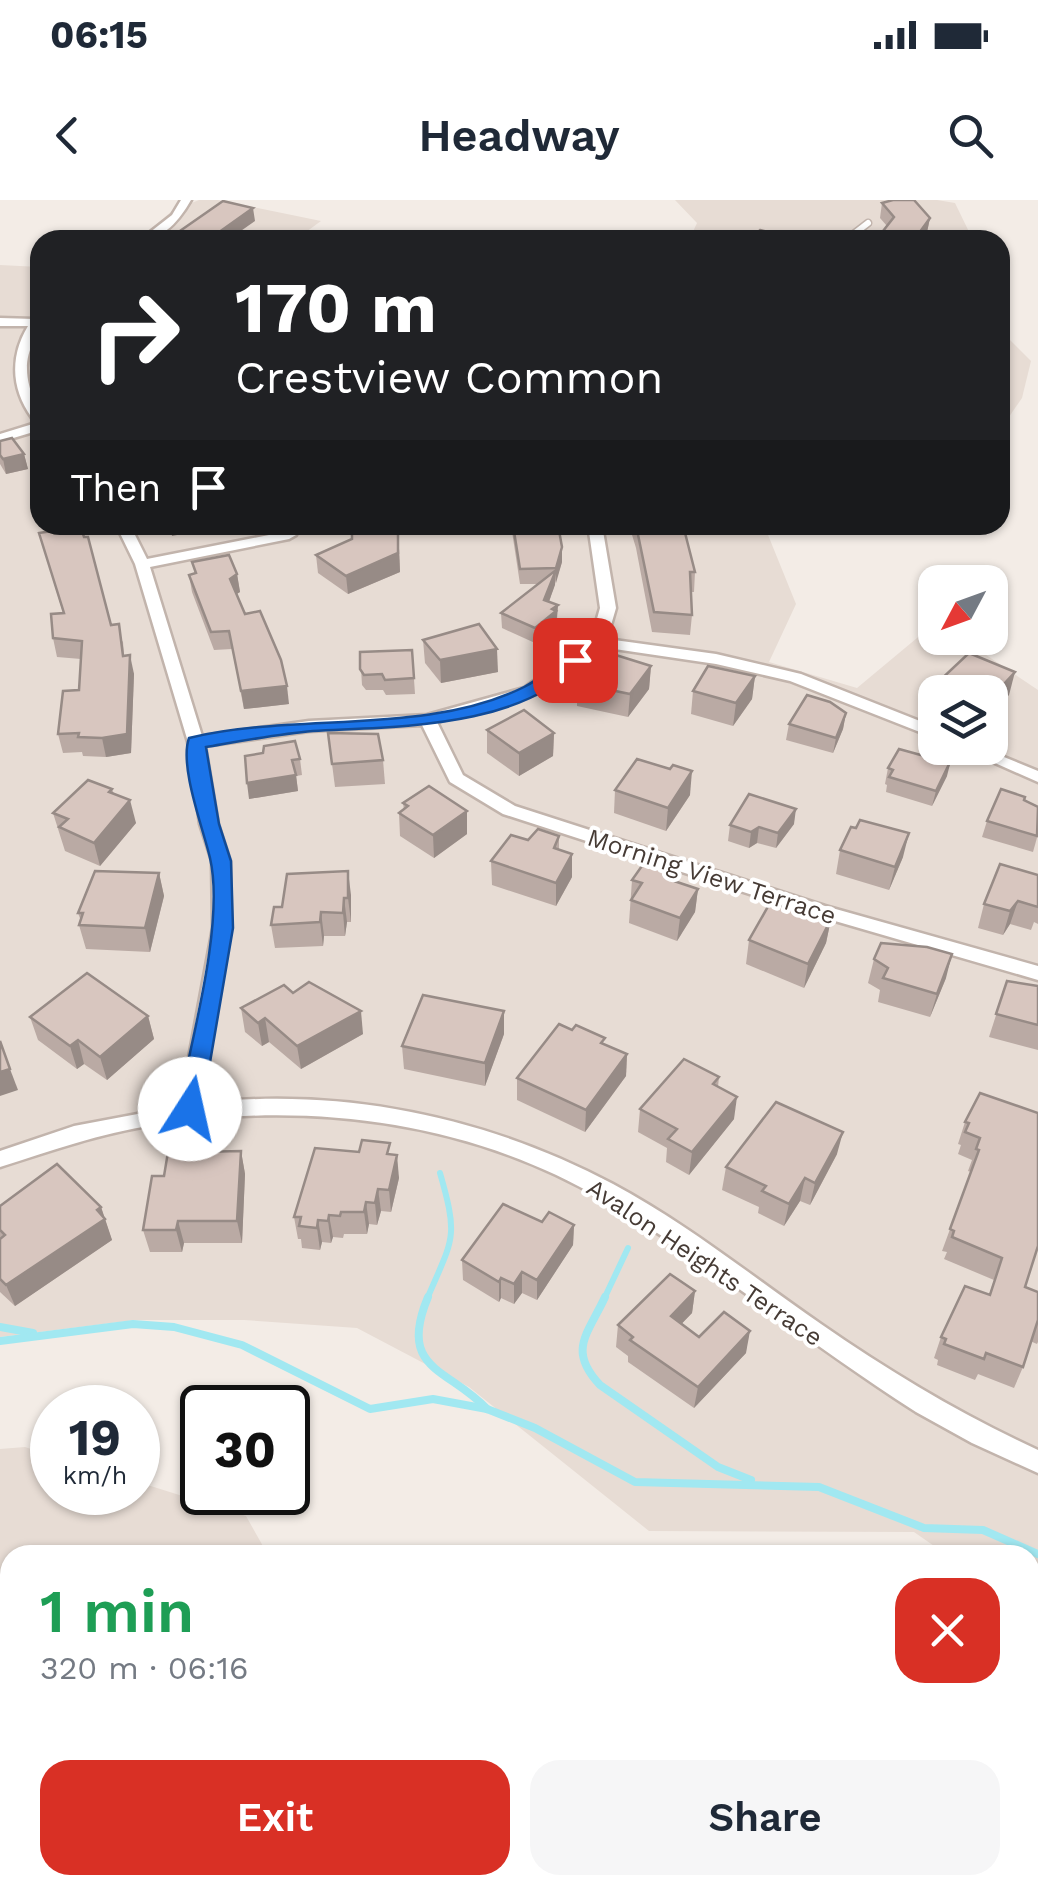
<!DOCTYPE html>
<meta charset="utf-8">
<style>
:root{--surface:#fff;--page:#f6f6f7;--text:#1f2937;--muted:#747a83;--accent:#d93025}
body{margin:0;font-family:"Work Sans",sans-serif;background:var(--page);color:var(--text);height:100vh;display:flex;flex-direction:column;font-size:38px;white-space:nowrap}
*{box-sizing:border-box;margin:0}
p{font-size:32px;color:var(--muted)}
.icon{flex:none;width:55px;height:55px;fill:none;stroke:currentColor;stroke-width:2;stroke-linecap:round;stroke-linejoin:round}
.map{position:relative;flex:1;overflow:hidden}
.panel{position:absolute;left:0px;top:1345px;width:1040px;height:350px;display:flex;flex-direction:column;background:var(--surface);border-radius:30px 30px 0 0;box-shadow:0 2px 8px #0004}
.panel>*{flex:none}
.top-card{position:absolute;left:30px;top:30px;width:980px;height:305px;border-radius:30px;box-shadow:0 2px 8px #0004;background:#202124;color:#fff;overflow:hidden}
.needle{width:65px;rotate:229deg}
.controls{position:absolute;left:918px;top:365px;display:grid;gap:20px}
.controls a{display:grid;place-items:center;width:90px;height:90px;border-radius:20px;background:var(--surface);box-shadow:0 2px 8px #0004;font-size:50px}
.speed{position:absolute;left:30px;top:1185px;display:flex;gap:20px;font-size:50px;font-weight:700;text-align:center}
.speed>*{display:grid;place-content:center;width:130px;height:130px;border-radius:50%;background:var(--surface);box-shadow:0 2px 8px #0004;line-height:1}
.speed small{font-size:25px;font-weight:400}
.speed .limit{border:5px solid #111;border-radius:15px;background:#fff;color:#111}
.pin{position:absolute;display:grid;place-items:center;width:85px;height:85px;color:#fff;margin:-42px;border-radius:20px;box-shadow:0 5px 15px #0006}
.me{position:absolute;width:110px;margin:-55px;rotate:10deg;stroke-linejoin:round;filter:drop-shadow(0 0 8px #0008)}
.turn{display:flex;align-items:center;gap:35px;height:210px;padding:0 40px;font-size:45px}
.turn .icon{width:130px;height:130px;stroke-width:2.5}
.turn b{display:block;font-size:70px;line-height:85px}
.then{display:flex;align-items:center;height:95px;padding:0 40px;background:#0003;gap:20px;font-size:38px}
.round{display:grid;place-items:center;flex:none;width:105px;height:105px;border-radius:30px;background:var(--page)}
.head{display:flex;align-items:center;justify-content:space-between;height:170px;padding:0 40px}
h1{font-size:60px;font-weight:600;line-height:75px;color:#1e9e55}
.button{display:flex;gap:20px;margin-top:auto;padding:20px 40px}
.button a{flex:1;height:115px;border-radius:30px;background:var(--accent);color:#fff;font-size:40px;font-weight:600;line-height:115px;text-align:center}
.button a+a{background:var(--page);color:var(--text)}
.status{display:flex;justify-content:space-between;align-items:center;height:70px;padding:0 50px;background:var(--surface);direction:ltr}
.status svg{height:28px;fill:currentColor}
header{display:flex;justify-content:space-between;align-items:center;height:130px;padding:0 40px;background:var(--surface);font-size:45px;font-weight:600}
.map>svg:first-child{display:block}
.residential{fill:#e7dcd4;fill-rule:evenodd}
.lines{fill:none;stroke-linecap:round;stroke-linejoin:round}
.stream-far1{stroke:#a1e8f1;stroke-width:6}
.stream{stroke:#a1e8f1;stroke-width:8}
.service-casing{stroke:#c2b4ac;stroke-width:9}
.minor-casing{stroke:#c2b4ac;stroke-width:5}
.service{stroke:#fff;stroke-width:6}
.minor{fill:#fff;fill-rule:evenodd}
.wall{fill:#baaaa4}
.shaded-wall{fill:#978b86}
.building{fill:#d8c6bf;stroke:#978b86;stroke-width:2.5}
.route{fill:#1a73e8;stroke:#114b97;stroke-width:2.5}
.labels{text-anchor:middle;stroke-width:8;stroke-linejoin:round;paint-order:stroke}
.street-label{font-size:25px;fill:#463b35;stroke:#fff}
</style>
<div class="status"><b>06:15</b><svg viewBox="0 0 49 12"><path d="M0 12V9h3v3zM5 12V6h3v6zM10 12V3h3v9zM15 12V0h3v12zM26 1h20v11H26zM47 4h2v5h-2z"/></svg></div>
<header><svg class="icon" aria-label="back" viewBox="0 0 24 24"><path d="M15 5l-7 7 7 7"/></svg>Headway<svg class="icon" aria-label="search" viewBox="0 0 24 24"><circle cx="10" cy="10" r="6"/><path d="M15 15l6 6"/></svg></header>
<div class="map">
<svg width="1038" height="1695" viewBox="0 0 1038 1695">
<rect width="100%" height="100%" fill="#f3ece6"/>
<g class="residential">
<polygon points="199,0 218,0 321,21 295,40 138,40 172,11"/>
<polygon points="675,0 937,0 955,3 973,40 689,40 697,23"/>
<path d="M0 65 40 67V325H764L796 404 769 462 857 488 935 423V438H961L1038 490V1418L1030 1412V1355H947L914 1332 649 1331 469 1187 357 1128 244 1120H135L0 1137ZM935 492H990V548H935Z"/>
<polygon points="1000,130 1031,161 1022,198 1000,230"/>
<polygon points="25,1247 52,1256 52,1292 138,1292 138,1282 246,1316 268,1355 10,1355 10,1685 230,1685 225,1695 0,1695 0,1249"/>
</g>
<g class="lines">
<g class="stream-far1">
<path d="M427 1099C453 1038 459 1039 440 973"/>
<polyline points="604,1099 628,1048"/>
</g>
<g class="stream">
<path d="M428 1097C397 1171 449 1168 487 1209"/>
<path d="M605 1097C588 1134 567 1150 600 1185L718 1267 751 1280"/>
<polyline points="0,1127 33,1133"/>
<polyline points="0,1141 133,1124 174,1127 242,1145 370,1209 433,1199 487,1209 535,1228 635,1282 819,1287 924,1328 983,1330 1038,1354"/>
</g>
<g class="service-casing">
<polyline id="service" points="846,40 868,23"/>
</g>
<g class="minor-casing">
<g id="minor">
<path d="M181 0H191C180 19 164 40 140 40L172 15Z"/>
<path d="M40 115C40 134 26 149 27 169 27 191 40 208 40 230L0 242V234L36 223C12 194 8 159 28 126H0V118L34 119Z"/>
<path d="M116 325H130L147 359 289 331 296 335 289 339 150 367 202 536 309 521 427 515 524 488 591 440 600 408 588 325H602L616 408 607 439 716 454 801 474 935 527V538L790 481 716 464 601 447 536 494 437 522 463 575 515 606 825 706 1038 766V780L811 714 503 614 450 582 422 525 309 531 205 546 218 624 230 661 231 728 201 903C344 887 487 917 613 984 686 1023 753 1077 821 1124 890 1172 962 1215 1038 1250V1273L972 1243 916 1212C809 1144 711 1062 602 999 466 920 307 901 154 925 101 933 51 951 0 967V951L74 926 180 906 213 728 212 661 200 624 188 542 135 364Z"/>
<polygon points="961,548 982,548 1038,571 1038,582"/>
</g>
</g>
<use href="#service" class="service"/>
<use href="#minor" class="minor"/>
</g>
<g class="wall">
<polygon points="882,3 930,18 927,32 922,40 876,40 887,26 880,18"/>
<polygon points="0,241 24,254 28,269 6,274 0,264"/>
<polygon points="40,294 40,319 33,295"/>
<polygon points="43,325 80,325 111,425 123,442 124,456 134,474 131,553 106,557 83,556 82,552 63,553 58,534 79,490 81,459 57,457 53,438 63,413 39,333 47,332"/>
<polygon points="398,325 400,372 348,394 318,373 316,355"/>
<polygon points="511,325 558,325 562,362 549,402 558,405 557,420 556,426 535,443 502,428 501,413 539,384 520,384"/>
<polygon points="629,325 683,325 695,372 694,392 691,392 692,415 690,435 652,432 636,348"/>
<polygon points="192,362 237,374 240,392 236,394 289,504 244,509 232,449 214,450 192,392 189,375 195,374"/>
<polygon points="423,440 498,472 441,483 425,463"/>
<polygon points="412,450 415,494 386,495 383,490 366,490 362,485 360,452"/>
<polygon points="651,466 649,489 628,517 577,506 577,483"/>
<polygon points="755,476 752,499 733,526 691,514 693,491"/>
<polygon points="937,483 1009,495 990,492 935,492 935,508 931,506"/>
<polygon points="846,513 843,529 833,553 786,540 789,524"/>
<polygon points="487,530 554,533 553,556 519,576 487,553"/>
<polygon points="328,533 383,560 385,584 335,587"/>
<polygon points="263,553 300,559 302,575 296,576 298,591 249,599"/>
<polygon points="928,557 947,576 932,606 886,592 887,585 885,584 888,568"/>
<polygon points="112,589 114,594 136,623 100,666 65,651 53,613"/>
<polygon points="615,590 690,595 666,631 614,613"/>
<polygon points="1024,600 1038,634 1033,652 982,637 987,621"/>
<polygon points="403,603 467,634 434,658 400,636 399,613 404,610"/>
<polygon points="794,624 776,648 757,643 749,648 728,641 730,625"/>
<polygon points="559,636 559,650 572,654 572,677 556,706 492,685 491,661 528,640"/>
<polygon points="840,650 903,657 889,690 836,674"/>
<polygon points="159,673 164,696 150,752 86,749 79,725 81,721 78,713"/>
<polygon points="1038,675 1038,724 1034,722 1031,730 1010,724 1003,735 978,728 984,704"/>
<polygon points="632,680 675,681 698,689 695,712 677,741 629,723"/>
<polygon points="351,695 351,722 347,722 345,736 324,736 323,746 275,748 271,725 282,707"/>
<polygon points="831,719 826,743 804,788 746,764 749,740"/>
<polygon points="874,759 946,778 930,817 878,802 880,790 868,783"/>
<polygon points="1007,781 1038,786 1038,850 989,837"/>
<polygon points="293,793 363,834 301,869 269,842 262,846 245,832 241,808"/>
<polygon points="504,811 504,834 485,886 404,869 402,846"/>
<polygon points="148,816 154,839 107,880 84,864 77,869 38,840 30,817"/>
<polygon points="605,844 627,854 626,876 585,932 517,900 517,878"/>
<polygon points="719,877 718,887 734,919 689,975 666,962 667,948 638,932 640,909"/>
<polygon points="980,893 1025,1087 1038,1092 1038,1142 1037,1144 1030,1141 1023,1167 1014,1188 978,1174 975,1180 937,1165 938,1160 934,1158 941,1137 989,1095 994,1080 944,1059 947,1052 942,1051 971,972 968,971 972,960 958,954 961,945 958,944 965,922"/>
<polygon points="197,946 199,952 241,951 245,974 242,1043 184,1043 182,1052 150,1052 143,1030 164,976"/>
<polygon points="391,954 399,978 391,1012 381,1011 377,1025 369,1024 367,1034 344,1034 343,1038 333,1037 331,1043 322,1042 320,1050 302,1048 301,1039 298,1039 294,1017"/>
<polygon points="837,954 810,1005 800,1001 784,1026 758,1013 759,1007 722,990 726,967"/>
<polygon points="0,1006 101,1007 112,1040 15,1106 0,1092"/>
<polygon points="542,1022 574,1025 573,1045 537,1100 522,1093 514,1104 501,1098 499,1102 463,1080 462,1060"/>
<polygon points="695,1091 692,1113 681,1124 699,1137 746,1153 694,1208 628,1162 628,1156 616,1147 618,1125"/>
<polygon points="20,1685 127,1685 120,1695 14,1695"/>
</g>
<g class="shaded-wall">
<polygon points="253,8 255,21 228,40 208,40"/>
<polygon points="930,18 927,32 922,40 914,40"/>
<polygon points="24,254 28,269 6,274 3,259"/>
<polygon points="170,325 218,325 218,327 172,336"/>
<polygon points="398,325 400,372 348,394 346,376"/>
<polygon points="562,347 562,362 556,383 556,368"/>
<polygon points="556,370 555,385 544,415 544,400"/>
<polygon points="237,374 240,392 232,397 230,379"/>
<polygon points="558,405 556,426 535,443 535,428"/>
<polygon points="497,449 498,472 441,483 440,460"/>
<polygon points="130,455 134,474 131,553 106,557 102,538"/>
<polygon points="651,466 649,489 628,517 630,494"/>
<polygon points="1015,472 1009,495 990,516 990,499"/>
<polygon points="755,476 752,499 733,526 736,503"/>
<polygon points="287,486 289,504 244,509 241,491"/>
<polygon points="846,513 843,529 833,553 836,538"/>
<polygon points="554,533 553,556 519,576 519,553"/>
<polygon points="951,560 947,576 932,606 936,591"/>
<polygon points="692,571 690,595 666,631 668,608"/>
<polygon points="296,575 298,591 249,599 247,583"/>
<polygon points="130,600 136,623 100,666 94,643"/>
<polygon points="796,609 794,624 776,648 778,633"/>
<polygon points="467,611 467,634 434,658 433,635"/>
<polygon points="759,627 757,643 749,648 751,632"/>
<polygon points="909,633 903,657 889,690 895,667"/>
<polygon points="572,654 572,677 556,706 556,683"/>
<polygon points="348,671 351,695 351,722 348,698"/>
<polygon points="159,673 164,696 150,752 145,728"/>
<polygon points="698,689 695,712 677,741 680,718"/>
<polygon points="344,698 347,722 345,736 343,713"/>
<polygon points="1018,701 1010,724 1003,735 1010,711"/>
<polygon points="321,712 324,736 323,746 320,722"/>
<polygon points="831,719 826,743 804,788 808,764"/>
<polygon points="952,754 946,778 930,817 937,794"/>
<polygon points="361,811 363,834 301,869 297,846"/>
<polygon points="504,811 504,834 485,886 485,863"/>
<polygon points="148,816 154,839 107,880 100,857"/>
<polygon points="265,818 269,842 262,846 258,823"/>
<polygon points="78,840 84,864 77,869 70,846"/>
<polygon points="627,854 626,876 585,932 586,910"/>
<polygon points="10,869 18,890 0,896 0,872"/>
<polygon points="737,897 734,919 689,975 692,952"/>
<polygon points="843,932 837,954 810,1005 815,983"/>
<polygon points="241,951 245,974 242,1043 237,1021"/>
<polygon points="397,955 399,978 391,1012 389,990"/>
<polygon points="805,978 800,1001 784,1026 789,1004"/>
<polygon points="378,989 381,1011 377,1025 375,1003"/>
<polygon points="366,1002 369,1024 367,1034 364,1012"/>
<polygon points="101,1007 112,1040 15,1106 6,1085"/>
<polygon points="329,1015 333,1037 331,1043 328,1021"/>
<polygon points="318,1020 322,1042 320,1050 317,1028"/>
<polygon points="178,1021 184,1043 182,1052 176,1030"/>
<polygon points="574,1025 573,1045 537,1100 537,1080"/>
<polygon points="522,1072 522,1093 514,1104 514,1084"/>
<polygon points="501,1078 501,1098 499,1102 499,1082"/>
<polygon points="695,1091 692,1113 668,1138 671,1116"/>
<polygon points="750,1131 746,1153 694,1208 698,1187"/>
<polygon points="95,1685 102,1685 109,1695 86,1695"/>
<polygon points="107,1685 127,1685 120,1695 112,1695"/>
</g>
<g class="building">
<polygon points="893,0 914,0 930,18 914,40 876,40 894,17 882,3"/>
<polygon points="223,1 253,8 208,40 167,40"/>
<polygon points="760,30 786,36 782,40 750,40"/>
<polygon points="12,238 24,254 3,259 0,255 0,241"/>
<polygon points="40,294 40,309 33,295"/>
<polygon points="49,325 80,325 84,337 88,337 111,425 119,424 123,456 130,455 127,534 102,538 78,537 79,533 58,534 63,491 79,490 82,441 53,438 51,414 64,413 39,333 52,331"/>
<polygon points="352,325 398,325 398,353 346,376 316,355 352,339"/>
<polygon points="513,325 558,325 562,347 556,368 520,369"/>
<polygon points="636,325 683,325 695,372 690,372 692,415 654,412"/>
<polygon points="229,355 237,374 230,379 245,414 260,411 281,460 287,486 241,491 229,431 211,432 189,375 196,373 192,362"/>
<polygon points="556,370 544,400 558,405 552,409 556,411 535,428 501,413"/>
<polygon points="479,424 497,449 440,460 423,440"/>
<polygon points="412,450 414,478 385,480 382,474 364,475 360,469 360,452"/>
<polygon points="603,451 651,466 630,494 577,483"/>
<polygon points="969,453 1015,472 990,499 990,492 960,492 937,483"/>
<polygon points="708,466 755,476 736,503 693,491"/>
<polygon points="807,495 830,502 846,513 836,538 789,524"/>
<polygon points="524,510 554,533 519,553 487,530"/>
<polygon points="328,533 378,534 383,560 332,564"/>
<polygon points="295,541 300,559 292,560 296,575 247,583 245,556 263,553 264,546"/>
<polygon points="899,549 928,557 930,554 951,560 936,591 889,577 893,570 888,568"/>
<polygon points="637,559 670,569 673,565 692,571 668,608 615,590"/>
<polygon points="88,580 112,589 109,592 130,600 94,643 59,627 68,619 53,613"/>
<polygon points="429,586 467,611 433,635 399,613 408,606 403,603"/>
<polygon points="1001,589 1025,597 1024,600 1038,607 1037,636 987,621"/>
<polygon points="749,594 796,609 778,633 759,627 751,632 730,625"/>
<polygon points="860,620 909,633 895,667 840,650 851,627 856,628"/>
<polygon points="538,629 559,636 554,648 572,654 556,683 491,661 511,635 528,640"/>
<polygon points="644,663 675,674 671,680 698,689 680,718 631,700 642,683 632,680"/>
<polygon points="1000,664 1038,675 1038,707 1018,701 1010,711 984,704"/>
<polygon points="95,671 159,673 145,728 79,725 83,713 78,713"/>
<polygon points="348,671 348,698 344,698 343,713 321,712 320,722 271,725 274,707 282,707 287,674"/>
<polygon points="770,703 831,719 808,764 749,740"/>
<polygon points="881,743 927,747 952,754 937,794 883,778 888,768 874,759"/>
<polygon points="87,773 148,816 100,857 78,840 70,846 30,817"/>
<polygon points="1007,781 1038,786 1038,825 996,814"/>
<polygon points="309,782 361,811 297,846 265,818 258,823 241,808 284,785 293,793"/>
<polygon points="423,795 504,811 485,863 402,846"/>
<polygon points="559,824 572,830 576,825 605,838 601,843 627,854 586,910 517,878"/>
<polygon points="0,841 10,869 0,872"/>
<polygon points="684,859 719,877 713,884 737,897 692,952 668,939 677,929 640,909"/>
<polygon points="980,893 1038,913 1038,1046 1025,1087 1038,1092 1038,1120 1023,1167 986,1153 984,1159 944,1144 946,1139 941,1137 965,1086 990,1095 1002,1058 952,1037 954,1031 950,1029 979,950 976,949 980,938 965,932 969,923 965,922"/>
<polygon points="776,902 843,932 815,983 805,978 789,1004 762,991 766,986 726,967"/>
<polygon points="362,940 390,943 387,954 397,955 389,990 378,989 375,1003 366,1002 364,1012 341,1012 340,1016 329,1015 328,1021 318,1020 317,1028 299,1026 301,1017 294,1017 315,948 359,952"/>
<polygon points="169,946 197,946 197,952 241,951 237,1021 178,1021 176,1030 143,1030 152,976 164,976"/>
<polygon points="57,964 101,1007 97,1010 105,1019 6,1085 0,1079 0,1039 5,1035 0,1030 0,1006"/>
<polygon points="503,1004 542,1022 549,1012 574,1025 537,1080 522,1072 514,1084 501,1078 499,1082 462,1060"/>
<polygon points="670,1074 695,1091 671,1116 699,1137 724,1112 750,1131 698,1187 630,1140 633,1137 618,1125"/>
<polygon points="10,1445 10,1464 5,1447"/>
<polygon points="10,1624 10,1650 0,1642 0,1637"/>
<polygon points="20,1685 95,1685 86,1695 14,1695"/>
</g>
<path class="route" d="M569 457 584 460C520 529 400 526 313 531 278 534 241 541 206 547L219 624 231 661 233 728 202 909 190 918 182 915 178 909C191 841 225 723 210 658 203 628 179 566 189 538 296 512 425 536 524 487 540 479 554 466 569 457Z"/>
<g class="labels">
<g class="street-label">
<text transform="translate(712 676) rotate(18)" y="9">Morning View Terrace</text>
<text transform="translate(705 1062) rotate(34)" y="9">Avalon Heights Terrace</text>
</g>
</g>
</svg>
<div class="controls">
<a><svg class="needle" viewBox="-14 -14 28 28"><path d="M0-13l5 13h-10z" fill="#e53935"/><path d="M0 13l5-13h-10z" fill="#747a83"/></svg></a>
<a><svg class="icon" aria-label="layers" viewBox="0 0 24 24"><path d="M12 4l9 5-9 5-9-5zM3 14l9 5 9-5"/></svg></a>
</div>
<div class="speed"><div>19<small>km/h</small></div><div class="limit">30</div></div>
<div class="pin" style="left:575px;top:460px;background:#d93025"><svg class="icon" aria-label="arrive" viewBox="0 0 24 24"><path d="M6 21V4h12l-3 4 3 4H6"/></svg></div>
<svg class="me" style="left:190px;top:909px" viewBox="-20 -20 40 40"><circle r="19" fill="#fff"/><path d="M0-13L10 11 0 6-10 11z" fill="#1a73e8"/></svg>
<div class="top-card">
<div class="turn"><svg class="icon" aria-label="right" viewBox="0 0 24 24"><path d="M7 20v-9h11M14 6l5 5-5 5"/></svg><div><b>170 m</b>Crestview Common</div></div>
<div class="then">Then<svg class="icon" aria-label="arrive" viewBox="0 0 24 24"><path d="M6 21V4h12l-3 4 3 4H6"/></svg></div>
</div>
<section class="panel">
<div class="head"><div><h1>1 min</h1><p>320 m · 06:16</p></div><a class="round" style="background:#d93025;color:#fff"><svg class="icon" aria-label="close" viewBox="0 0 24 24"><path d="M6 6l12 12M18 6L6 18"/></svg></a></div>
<div class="button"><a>Exit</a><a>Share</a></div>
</section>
</div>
